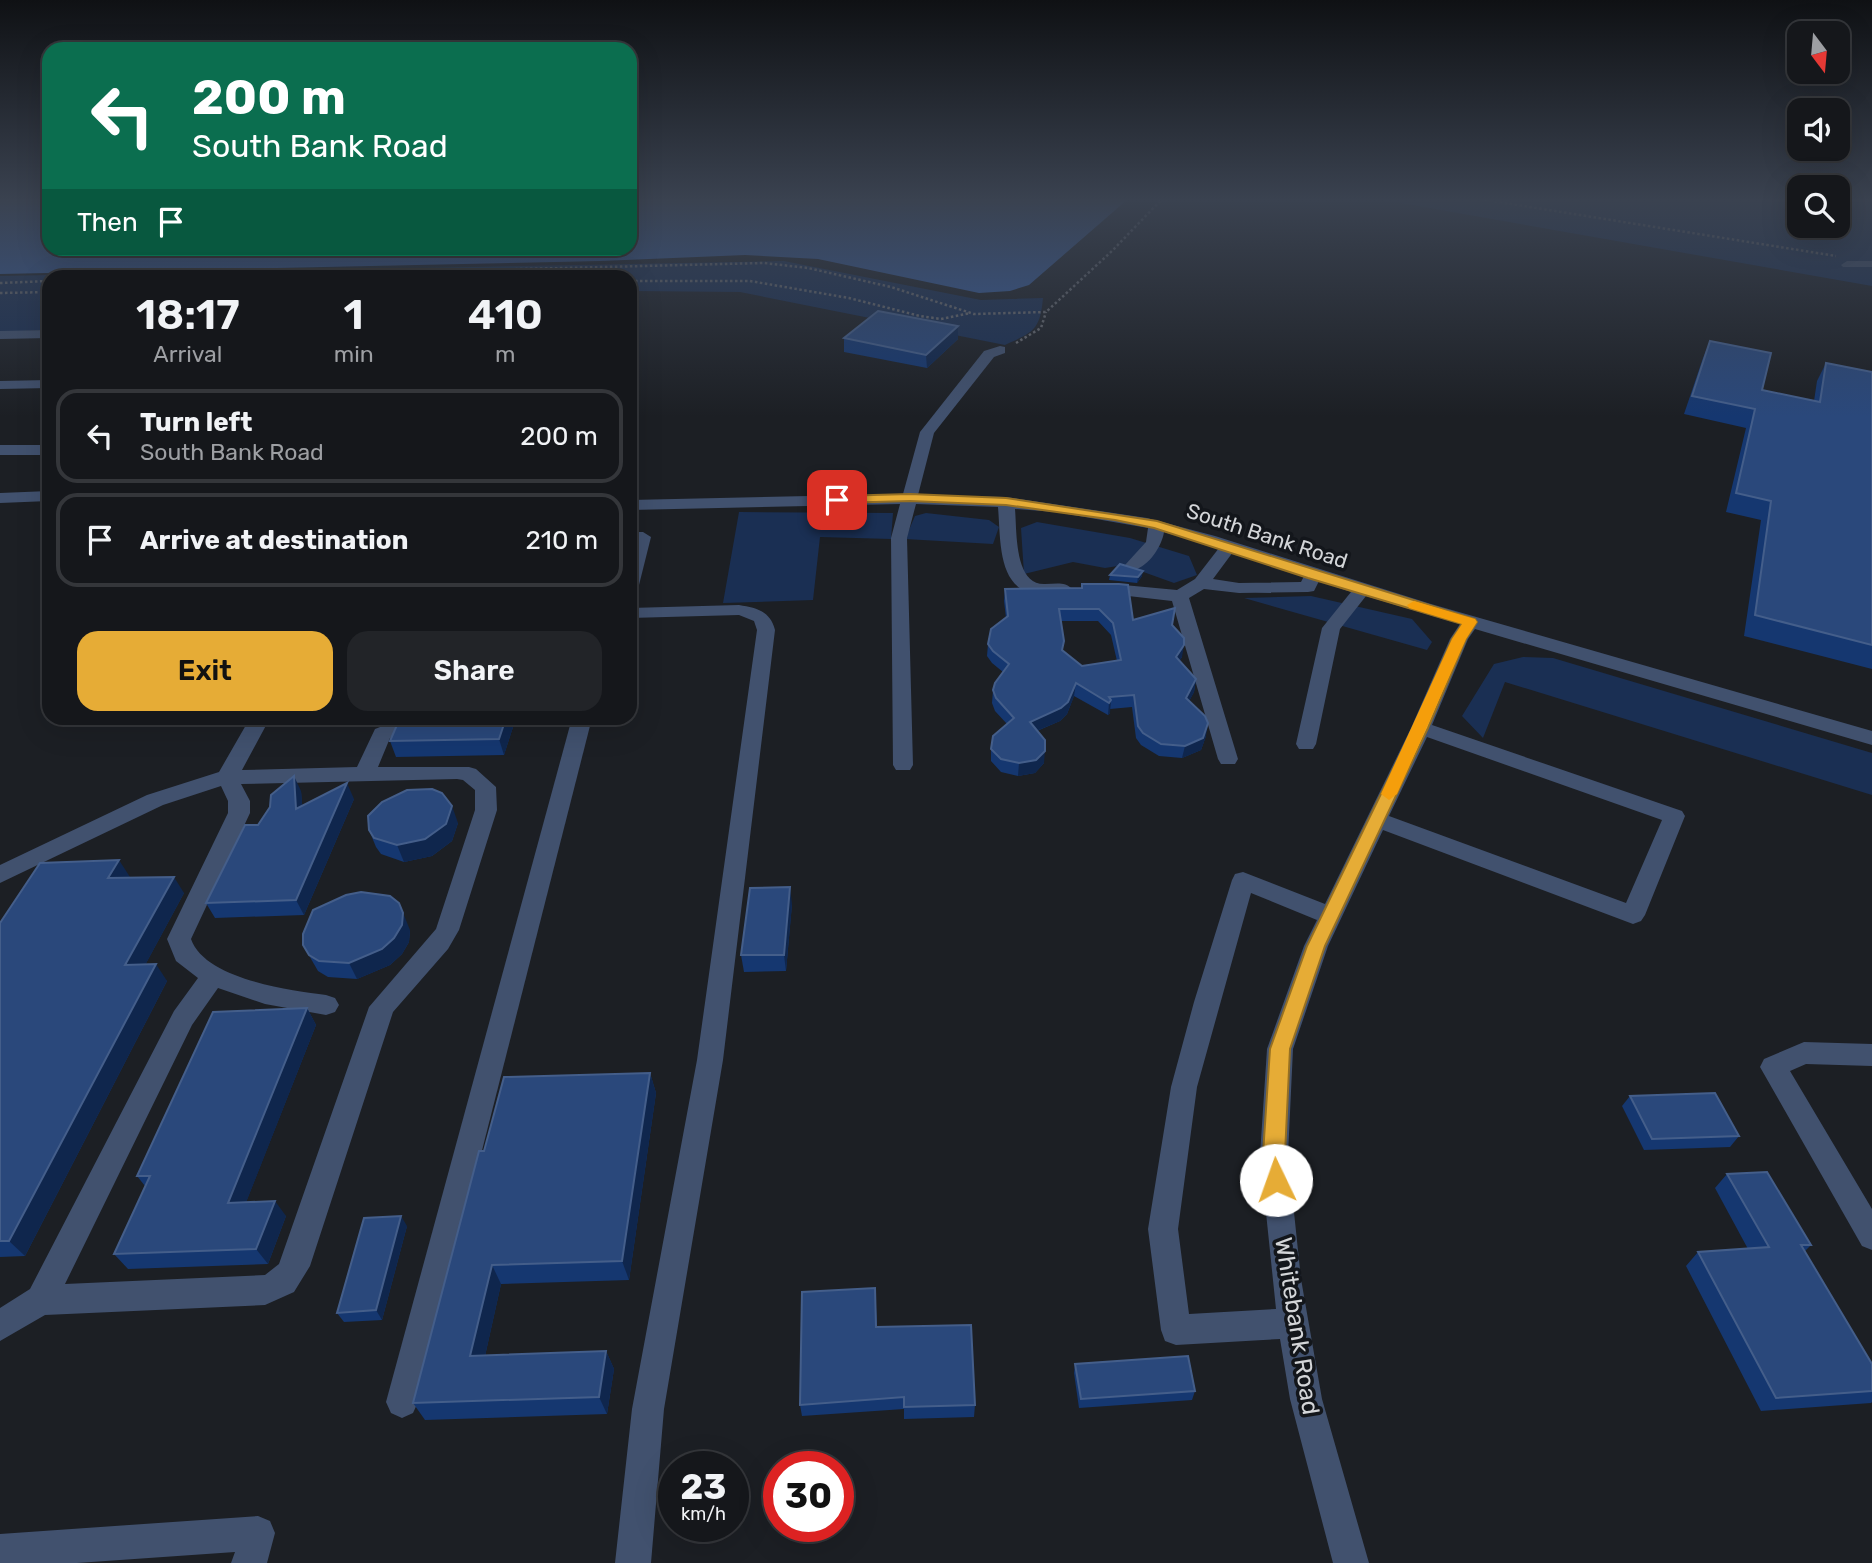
<!DOCTYPE html>
<style>
:root{--surface:#15171b;--page:#222428;--text:#f1f3f6;--muted:#9d9fa3;--line:#34363a;--accent:#e6ac36}
body{margin:0;font-family:Rubik,sans-serif;background:var(--page);color:var(--text);height:100vh;display:flex;flex-direction:column;font-size:26px;white-space:nowrap}
*{box-sizing:border-box;margin:0}
p{font-size:23px;color:var(--muted)}
.icon{flex:none;width:38px;height:38px;fill:none;stroke:currentColor;stroke-width:2;stroke-linecap:round;stroke-linejoin:round}
.map{position:relative;flex:1;overflow:hidden}
.sheet{position:absolute;left:42px;top:270px;width:595px;height:455px;display:flex;flex-direction:column;background:var(--surface);border-radius:21px;box-shadow:0 7px 28px #0002,0 0 0 2px var(--line)}
.sheet>*{flex:none}
.top-card{position:absolute;left:42px;top:42px;width:595px;height:214px;border-radius:21px;box-shadow:0 7px 28px #0002,0 0 0 2px var(--line);background:#0b6e4f;color:#fff;overflow:hidden}
.needle{width:46px;rotate:164deg}
.buttons{position:absolute;left:1787px;top:21px;display:grid;gap:14px}
.buttons a{display:grid;place-items:center;width:63px;height:63px;border-radius:14px;background:var(--surface);box-shadow:0 7px 28px #0002,0 0 0 2px var(--line);font-size:35px}
.speed{position:absolute;left:658px;top:1451px;display:flex;gap:14px;font-size:35px;font-weight:700;text-align:center}
.speed>*{display:grid;place-content:center;width:91px;height:91px;border-radius:50%;background:var(--surface);box-shadow:0 7px 28px #0002,0 0 0 2px var(--line);line-height:1}
.speed small{font-size:18px;font-weight:400}
.speed .limit{border:10px solid #d22;background:#fff;color:#111}
.pin{position:absolute;display:grid;place-items:center;width:60px;height:60px;color:#fff;margin:-30px;border-radius:14px;box-shadow:0 4px 10px #0006}
.me{position:absolute;width:77px;margin:-38px;rotate:357deg;stroke-linejoin:round;filter:drop-shadow(0 0 5px #0008)}
.turn{display:flex;align-items:center;gap:24px;height:147px;padding:0 35px;font-size:32px}
.turn .icon{width:91px;height:91px;stroke-width:2.5}
.turn b{display:block;font-size:49px;line-height:60px}
.then{display:flex;align-items:center;height:66px;padding:0 35px;background:#0003;gap:14px;font-size:26px}
.eta{display:flex;justify-content:space-evenly;align-items:center;height:119px;text-align:center}
.eta b{font-size:42px;font-weight:600;line-height:49px}
.action{display:flex;gap:14px;margin-top:auto;padding:14px 35px}
.action a{flex:1;height:80px;border-radius:21px;background:var(--accent);color:#111;font-size:28px;font-weight:600;line-height:80px;text-align:center}
.action a+a{background:var(--page);color:var(--text)}
ul{padding:0;list-style:none}
li{display:flex;align-items:center;gap:21px;height:94px;margin:0 14px 10px;padding:0 21px;border:4px solid var(--line);border-radius:21px}
li div{flex:1}
li b{display:block;font-size:26px}
li em{font-style:normal}
.map>svg:first-child{display:block}
.green{fill:#1a2f53}
.water{fill:#375d9f}
.lines{fill:none;stroke-linecap:round;stroke-linejoin:round}
.path{stroke:#696b70;stroke-width:2.5;stroke-dasharray:2.5 2.5;stroke-linecap:butt}
.minor{fill:#41516e;fill-rule:evenodd}
.wall{fill:#153770;fill-rule:evenodd}
.shaded-wall{fill:#0f264d}
.building{fill:#2a487b;stroke:#445e8a;stroke-width:2;fill-rule:evenodd}
.route{fill:#e6ac36;stroke:#967023;stroke-width:2}
.slow{fill:#f59e0b}
.labels{text-anchor:middle;stroke-width:7;stroke-linejoin:round;paint-order:stroke}
.street-label{font-size:21px;fill:#d3d5d8;stroke:#13161b}
.near-street-label{font-size:24px;fill:#d3d5d8;stroke:#13161b}
</style>
<div class="map">
<svg width="1872" height="1563" viewBox="0 0 1872 1563">
<rect width="100%" height="100%" fill="#1c1f24"/>
<g class="green">
<polygon points="1378,199 1799,199 1799,226 1838,226 1838,199 1872,199 1872,286"/>
<path d="M784 261 981 300 1043 298C1040 331 1033 332 1005 345L740 292 630 291V276H49V330L0 332V276Z"/>
<polygon points="739,512 893,513 891,539 820,537 813,600 723,603"/>
<polygon points="926,513 989,520 999,527 993,544 905,539 915,516"/>
<polygon points="1037,522 1130,538 1189,556 1197,575 1174,583 1124,565 1105,568 1073,562 1024,574 1021,528"/>
<polygon points="1311,596 1412,619 1432,642 1427,650 1244,598"/>
<polygon points="1523,657 1553,658 1872,753 1872,795 1505,682 1483,738 1462,716 1494,664"/>
</g>
<polygon class="water" points="0,199 49,199 49,248 630,248 630,199 1128,199 1029,285 1010,291 979,293 818,259 745,255 601,261 0,274"/>
<g class="lines">
<g class="path">
<polyline points="1480,199 1836,256"/>
<polyline points="240,276 764,263 808,268 891,287 974,314 1046,312 1112,251 1162,199"/>
<polyline points="630,281 750,281 849,298 920,316 941,319 970,313"/>
<polyline points="0,283 49,281"/>
<polyline points="0,293 49,292"/>
<polyline points="1016,343 1041,328 1046,312"/>
</g>
<g class="minor">
<polygon points="1847,261 1872,261 1872,267 1843,267 1841,265"/>
<polygon points="49,330 49,338 0,339 0,331"/>
<path d="M1000 346 1005 347V353L994 357 934 433 918 495 1006 497 1147 518 1215 536 1431 604 1872 731V745L1475 629 1468 639 1432 725 1682 811 1685 816 1645 915 1641 921 1633 924 1383 830 1328 946 1293 1049 1288 1155 1301 1279 1322 1399 1369 1563H1333L1290 1399 1280 1339 1176 1345 1165 1341 1161 1330 1148 1229 1171 1087 1194 1002 1232 880 1235 874 1243 872 1325 904 1411 728 1450 639 1460 624 1366 596 1340 629 1316 744 1313 749H1299L1296 744 1322 628 1351 592 1319 581 1314 591 1308 592 1239 593 1204 589 1189 598 1238 759 1235 764H1221L1218 759 1172 601 1102 593 1093 588 1102 583 1177 590 1195 579 1219 548 1164 532C1162 546 1149 566 1134 570L1125 565 1146 542 1148 528 1056 512 1015 509C1017 532 1014 585 1045 584 1055 584 1065 581 1072 589 1066 596 1056 595 1046 595 997 596 1001 544 998 507L916 504 907 538 913 765 910 770H896L893 765 891 538 900 504 630 510V500L903 494 920 432 984 351ZM1233 552 1294 573 1304 576 1301 582 1239 583 1213 579ZM1427 737 1662 820 1626 903 1389 816ZM1251 893 1317 920 1304 946 1267 1049 1260 1155 1276 1309 1189 1314 1178 1229 1197 1087Z"/>
<polygon points="49,380 49,388 0,389 0,381"/>
<rect x="0" y="445" width="49" height="10"/>
<polygon points="49,491 49,501 0,503 0,493"/>
<polygon points="630,532 643,532 651,537 639,585 630,590 630,554 633,542 630,542"/>
<path d="M739 605C757 608 770 611 775 630L723 1060 664 1409 651 1563H615L632 1409 697 1060 757 630 754 621 739 615 630 618V608Z"/>
<path d="M250 718H270L242 770 357 767 375 729 403 718H430L427 723 390 738 378 767H469L476 769 496 787 497 810 459 930 448 949 393 1012 310 1266 294 1292 265 1305 45 1315 0 1341V1308L30 1289 174 1011 198 978 176 961 167 939 228 813V801L221 786 163 805 0 883V865L147 795 219 772ZM457 779 463 780 475 790V810L436 929 369 1007 279 1264 265 1275 65 1284 192 1025 218 988 265 1004 326 1015 335 1012 339 1005 335 998 326 995C288 990 205 979 191 939L250 813V801L241 784Z"/>
<polygon points="572,718 592,718 418,1402 413,1413 402,1418 391,1413 386,1402"/>
<polygon points="1804,1042 1872,1044 1872,1066 1806,1064 1790,1071 1872,1209 1872,1250 1862,1246 1760,1067 1764,1059"/>
<polygon points="258,1516 270,1521 275,1533 267,1563 231,1563 235,1552 77,1563 0,1563 0,1534"/>
</g>
</g>
<g class="wall">
<polygon points="958,326 958,339 927,368 844,352 844,338"/>
<polygon points="1710,341 1762,390 1814,401 1817,381 1826,363 1872,372 1872,669 1744,636 1761,520 1726,512 1746,428 1684,414 1703,358"/>
<polygon points="1110,575 1142,576 1137,583 1109,580"/>
<path d="M1082 584 1133 620 1172 625 1182 657 1179 661 1196 679 1194 692 1189 701 1206 736 1201 750 1182 758 1159 756 1141 745 1136 738 1132 707 1110 709V713L1108 715 1074 696 1067 714 1060 721 1037 731 1044 763 1035 773 1018 776 1001 772 991 761V749L1007 724 995 711 992 703 993 690 1003 672 992 663 987 656 988 644 1006 618 1004 601 1005 589 1081 588ZM1061 621H1098L1111 635 1117 661 1082 666 1063 651Z"/>
<polygon points="402,718 510,718 513,727 504,755 396,757 390,741"/>
<polygon points="301,791 302,806 354,799 304,915 215,918 206,903"/>
<polygon points="458,823 452,841 432,856 404,862 381,854 376,847 369,830"/>
<polygon points="130,877 129,878 184,893 145,965 167,981 25,1256 0,1257 0,923"/>
<polygon points="792,904 786,971 744,972 741,955"/>
<polygon points="410,930 409,942 402,954 390,965 357,979 328,977 318,971 303,945"/>
<polygon points="307,1008 316,1025 246,1202 286,1216 268,1264 128,1269 114,1254 145,1186 137,1176"/>
<polygon points="650,1073 656,1093 629,1280 501,1284 485,1356 606,1351 614,1369 607,1414 425,1420 413,1403 484,1151"/>
<polygon points="1630,1096 1739,1136 1730,1147 1644,1150 1622,1106"/>
<polygon points="1727,1174 1811,1245 1805,1251 1872,1364 1872,1402 1871,1403 1761,1411 1686,1266 1698,1252 1748,1249 1715,1188"/>
<polygon points="407,1226 382,1320 344,1322 337,1313"/>
<polygon points="875,1288 877,1327 975,1405 974,1417 904,1419 904,1409 802,1416 800,1405"/>
<polygon points="1075,1364 1195,1391 1192,1400 1079,1408 1074,1373"/>
</g>
<g class="shaded-wall">
<polygon points="958,326 958,339 927,368 926,355"/>
<polygon points="1143,571 1142,576 1137,583 1138,577"/>
<polygon points="1184,645 1182,657 1174,670 1176,657"/>
<polygon points="1196,679 1194,692 1184,711 1186,698"/>
<polygon points="1076,683 1074,696 1067,714 1060,721 1029,734 1030,722"/>
<polygon points="1111,700 1110,713 1108,715 1109,703"/>
<polygon points="506,718 510,718 513,727 504,755 499,739"/>
<polygon points="1208,723 1206,736 1201,750 1182,758 1185,746"/>
<polygon points="1045,751 1044,763 1035,773 1018,776 1019,763"/>
<polygon points="294,776 301,791 304,825 296,809"/>
<polygon points="347,783 354,799 304,915 296,900"/>
<polygon points="452,806 458,823 452,841 432,856 404,862 397,845"/>
<polygon points="119,860 130,877 119,895 108,878"/>
<polygon points="174,877 184,893 136,982 125,965"/>
<polygon points="790,887 792,904 786,971 784,955"/>
<polygon points="399,903 410,930 409,942 402,954 390,965 357,979 349,963"/>
<polygon points="156,964 167,981 25,1256 9,1241"/>
<polygon points="307,1008 316,1025 240,1218 228,1203"/>
<polygon points="650,1073 656,1093 629,1280 622,1261"/>
<polygon points="275,1201 286,1216 268,1264 256,1249"/>
<polygon points="401,1216 407,1226 382,1320 376,1310"/>
<polygon points="492,1265 501,1284 481,1374 470,1356"/>
<polygon points="606,1351 614,1369 607,1414 599,1397"/>
</g>
<g class="building">
<polygon points="878,311 958,326 926,355 844,338"/>
<polygon points="1710,341 1771,353 1762,390 1820,402 1826,363 1872,372 1872,645 1755,615 1771,501 1736,493 1755,409 1692,396"/>
<polygon points="1120,564 1143,571 1138,577 1110,575"/>
<path d="M1082 584H1119L1128 585 1133 620 1175 608 1172 625 1184 638V645L1176 657 1196 679 1186 698 1205 716 1208 723 1203 738 1185 746 1161 744 1143 733 1138 726 1134 695 1109 697 1111 700 1109 703 1076 683 1068 702 1061 708 1030 722 1045 740V751L1036 760 1019 763 1001 759 991 749 993 736 1014 718 996 698 993 690 995 683 1009 664 993 651 988 644 991 629 1008 616 1005 589 1082 588ZM1059 609H1099L1113 623 1121 660 1082 666 1062 650 1064 641Z"/>
<polygon points="400,718 506,718 499,739 390,741"/>
<polygon points="294,776 296,809 347,783 296,900 206,903 245,825 258,825 270,807 271,795"/>
<polygon points="432,789 442,793 452,806 446,824 425,839 397,845 374,838 369,830 368,816 382,802 407,790"/>
<polygon points="119,860 108,878 174,877 125,965 156,964 9,1241 0,1241 0,923 40,863"/>
<polygon points="790,887 784,955 741,955 750,888"/>
<polygon points="361,892 390,896 399,903 403,913 402,925 394,938 382,949 349,963 319,961 309,955 303,945 303,934 313,910 346,895"/>
<polygon points="307,1008 228,1203 275,1201 256,1249 114,1254 150,1176 137,1176 213,1012"/>
<polygon points="650,1073 622,1261 492,1265 470,1356 606,1351 599,1397 413,1403 479,1151 484,1151 504,1077"/>
<polygon points="1715,1093 1739,1136 1652,1139 1630,1096"/>
<polygon points="1767,1172 1811,1245 1801,1245 1872,1364 1872,1391 1776,1398 1698,1252 1769,1247 1727,1174"/>
<polygon points="401,1216 376,1310 337,1313 364,1218"/>
<polygon points="875,1288 876,1327 971,1325 975,1405 904,1407 904,1397 800,1405 802,1292"/>
<polygon points="1188,1356 1195,1391 1081,1399 1075,1364"/>
</g>
<linearGradient id="sky" x2="0" y2="1"><stop stop-color="#0f1114"/><stop offset="0.48" stop-color="#3a4250"/><stop offset="1" stop-color="#3a4250" stop-opacity="0"/></linearGradient>
<rect width="1872" height="417" fill="url(#sky)"/>
<polygon class="route" points="910,494 1006,498 1157,521 1475,619 1477,622 1466,639 1428,728 1325,946 1290,1049 1285,1154 1287,1180 1284,1186 1276,1189 1269,1186 1263,1154 1270,1049 1307,946 1413,728 1452,639 1462,624 1308,578 1154,528 1115,520 1006,505 910,501 837,503 831,500 837,496"/>
<polygon class="slow" points="1414,601 1475,619 1477,622 1466,639 1397,794 1389,800 1381,794 1452,639 1462,624 1409,608 1407,605"/>
<g class="labels">
<g class="street-label">
<text transform="translate(1267 536) rotate(18)" y="7">South Bank Road</text>
</g>
<g class="near-street-label">
<text transform="translate(1297 1326) rotate(81)" y="8">Whitebank Road</text>
</g>
</g>
</svg>
<div class="buttons">
<a><svg class="needle" viewBox="-14 -14 28 28"><path d="M0-13l5 13h-10z" fill="#e53935"/><path d="M0 13l5-13h-10z" fill="#9d9fa3"/></svg></a>
<a><svg class="icon" aria-label="sound" viewBox="0 0 24 24"><path d="M4 9h4l5-4v14l-5-4H4zM17 9q2 3 0 6"/></svg></a>
<a><svg class="icon" aria-label="search" viewBox="0 0 24 24"><circle cx="10" cy="10" r="6"/><path d="M15 15l6 6"/></svg></a>
</div>
<div class="speed"><div>23<small>km/h</small></div><div class="limit">30</div></div>
<div class="pin" style="left:837px;top:500px;background:#d93025"><svg class="icon" aria-label="arrive" viewBox="0 0 24 24"><path d="M6 21V4h12l-3 4 3 4H6"/></svg></div>
<svg class="me" style="left:1276px;top:1180px" viewBox="-20 -20 40 40"><circle r="19" fill="#fff"/><path d="M0-13L10 11 0 6-10 11z" fill="#e6ac36"/></svg>
<div class="top-card">
<div class="turn"><svg class="icon" aria-label="left" viewBox="0 0 24 24"><path d="M17 20v-9H6M10 6l-5 5 5 5"/></svg><div><b>200 m</b>South Bank Road</div></div>
<div class="then">Then<svg class="icon" aria-label="arrive" viewBox="0 0 24 24"><path d="M6 21V4h12l-3 4 3 4H6"/></svg></div>
</div>
<section class="sheet">
<div class="eta">
<div><b>18:17</b><p>Arrival</p></div>
<div><b>1</b><p>min</p></div>
<div><b>410</b><p>m</p></div>
</div>
<ul>
<li><svg class="icon" aria-label="left" viewBox="0 0 24 24"><path d="M17 20v-9H6M10 6l-5 5 5 5"/></svg><div><b>Turn left</b><p>South Bank Road</p></div><em>200 m</em></li>
<li><svg class="icon" aria-label="arrive" viewBox="0 0 24 24"><path d="M6 21V4h12l-3 4 3 4H6"/></svg><div><b>Arrive at destination</b></div><em>210 m</em></li>
</ul>
<div class="action"><a>Exit</a><a>Share</a></div>
</section>
</div>
